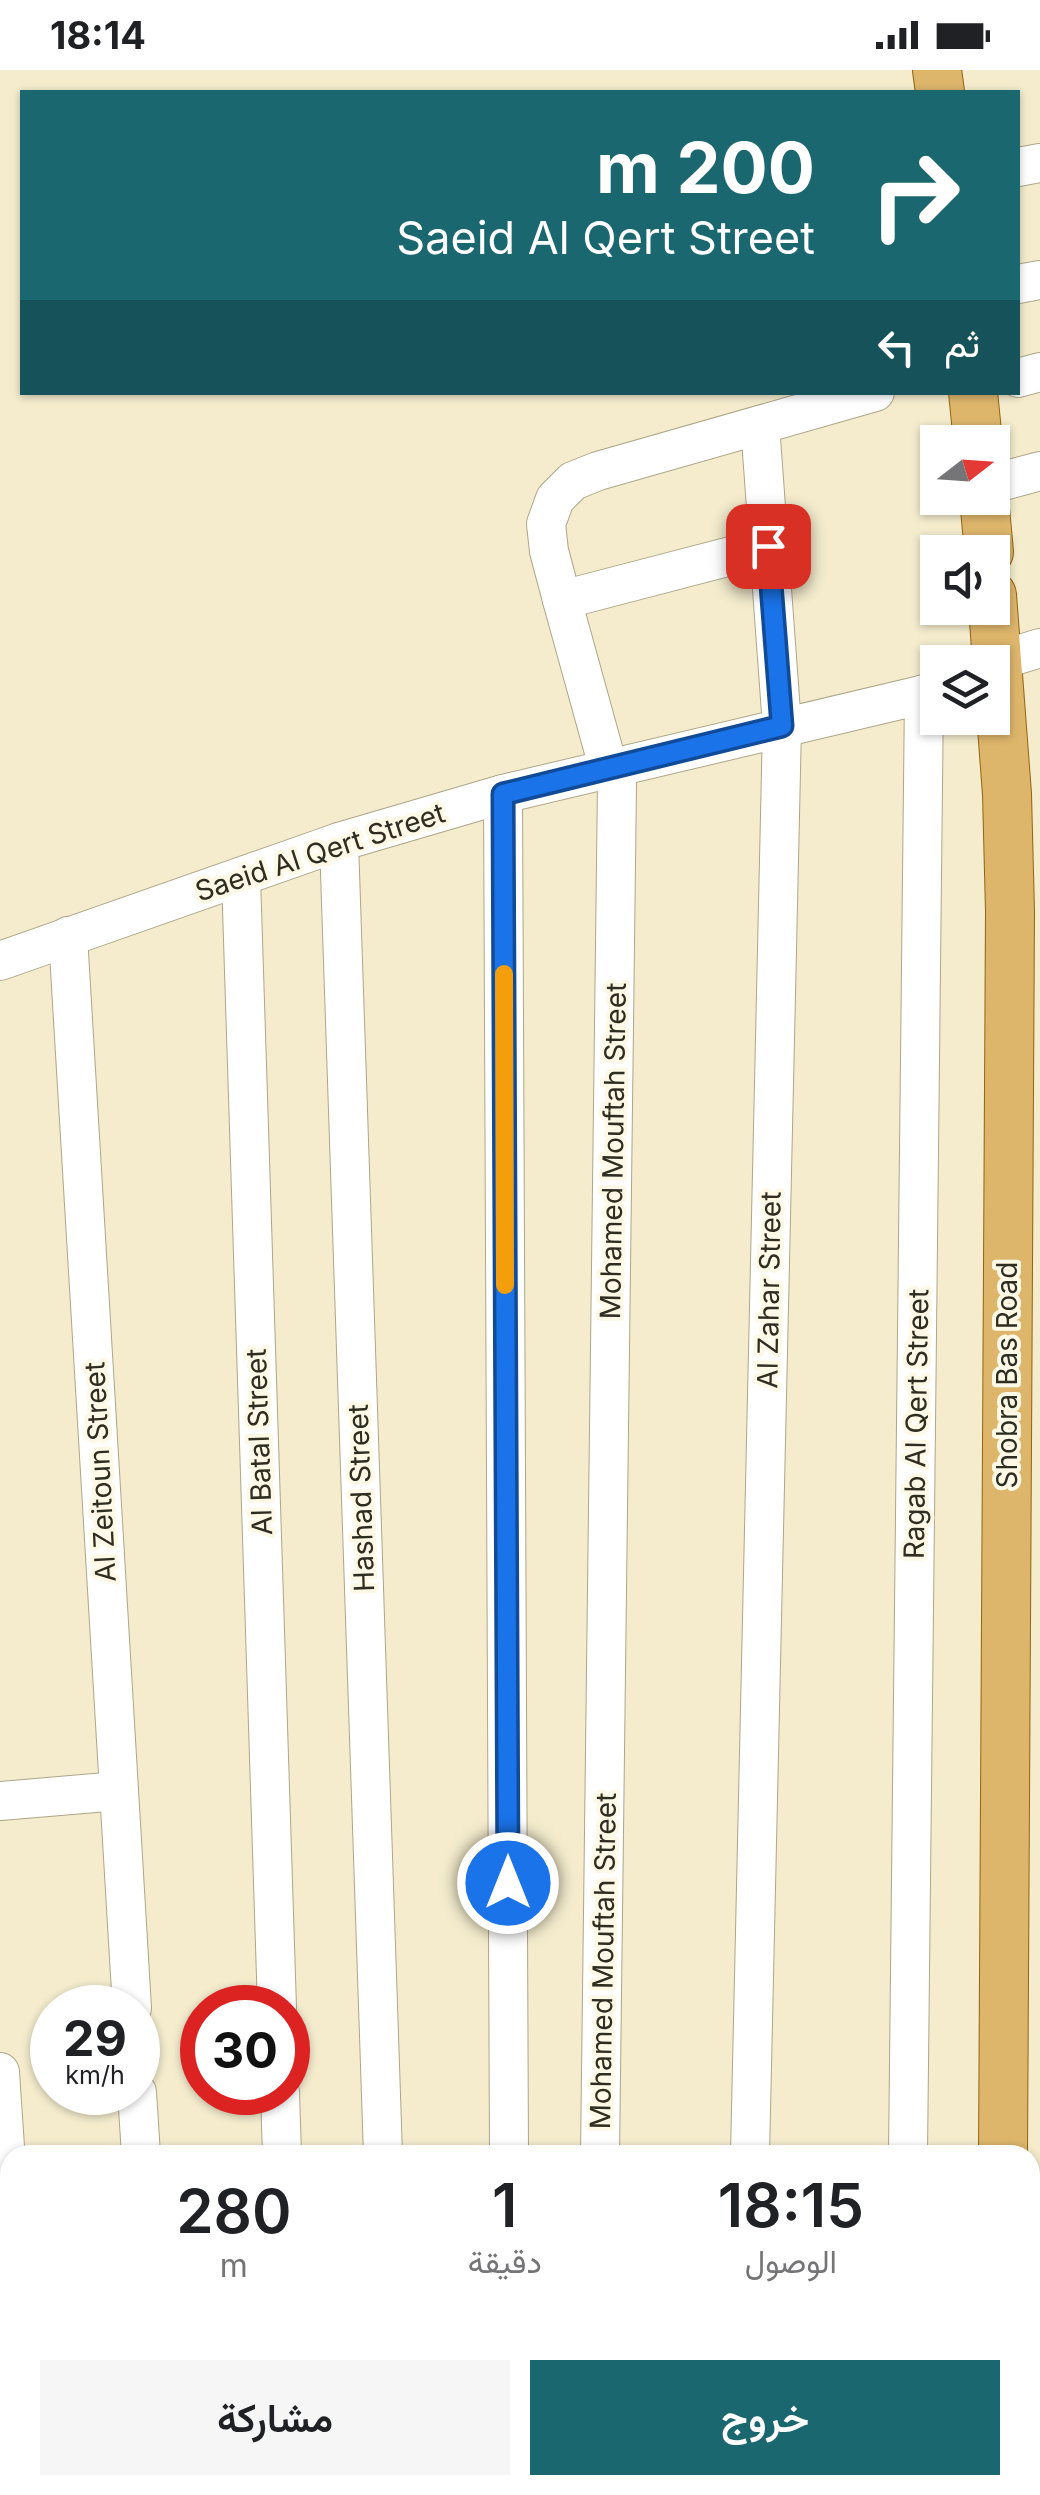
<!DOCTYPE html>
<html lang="ar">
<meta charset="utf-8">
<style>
:root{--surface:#fff;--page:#f6f6f6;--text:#202124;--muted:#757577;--accent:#1b6770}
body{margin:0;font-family:Inter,Vazirmatn,sans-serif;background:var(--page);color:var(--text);direction:rtl;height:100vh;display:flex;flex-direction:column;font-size:38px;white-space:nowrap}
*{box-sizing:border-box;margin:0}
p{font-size:32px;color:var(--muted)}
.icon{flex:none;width:55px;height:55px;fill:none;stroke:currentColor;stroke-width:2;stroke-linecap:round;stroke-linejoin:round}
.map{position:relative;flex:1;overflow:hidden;direction:ltr}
.drawer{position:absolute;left:0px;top:2075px;width:1040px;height:350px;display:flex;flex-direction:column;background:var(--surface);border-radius:30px 30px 0 0;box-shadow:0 2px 8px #0004;direction:rtl}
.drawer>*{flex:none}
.top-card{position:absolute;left:20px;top:20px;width:1000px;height:305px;border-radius:0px;box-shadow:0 2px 8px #0004;direction:rtl;background:#1b6770;color:#fff;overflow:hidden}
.needle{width:65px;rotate:73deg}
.buttons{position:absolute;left:920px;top:355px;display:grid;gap:20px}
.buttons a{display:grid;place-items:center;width:90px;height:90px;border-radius:0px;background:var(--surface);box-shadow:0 2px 8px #0004;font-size:50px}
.speed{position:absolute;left:30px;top:1915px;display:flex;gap:20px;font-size:50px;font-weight:700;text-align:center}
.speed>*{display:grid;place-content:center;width:130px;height:130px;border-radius:50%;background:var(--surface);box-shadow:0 2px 8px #0004;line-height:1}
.speed small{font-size:25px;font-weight:400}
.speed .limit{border:15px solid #d22;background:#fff;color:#111}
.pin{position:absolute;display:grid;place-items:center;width:85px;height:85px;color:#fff;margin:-42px;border-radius:20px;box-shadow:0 5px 15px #0006}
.me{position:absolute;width:110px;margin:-55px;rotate:0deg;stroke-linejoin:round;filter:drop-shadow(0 0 8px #0008)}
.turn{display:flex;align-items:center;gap:35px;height:210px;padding:0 40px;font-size:45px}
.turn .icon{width:130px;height:130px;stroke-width:2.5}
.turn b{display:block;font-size:70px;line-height:85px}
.then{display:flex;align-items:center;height:95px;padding:0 40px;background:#0003;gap:20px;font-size:38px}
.eta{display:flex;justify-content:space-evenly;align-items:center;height:170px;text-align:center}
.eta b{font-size:60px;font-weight:600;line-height:70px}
.button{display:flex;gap:20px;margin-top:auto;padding:20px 40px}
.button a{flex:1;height:115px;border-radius:0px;background:var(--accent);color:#fff;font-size:40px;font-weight:600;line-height:115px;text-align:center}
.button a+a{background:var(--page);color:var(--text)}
.status{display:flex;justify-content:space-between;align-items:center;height:70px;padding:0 50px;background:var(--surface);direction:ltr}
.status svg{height:28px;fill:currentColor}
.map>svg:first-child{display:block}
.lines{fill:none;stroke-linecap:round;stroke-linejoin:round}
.minor-casing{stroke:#aea688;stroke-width:40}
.major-casing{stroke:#926511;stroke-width:50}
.minor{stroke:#fff;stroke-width:38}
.major{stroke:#ddb56b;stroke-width:48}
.route-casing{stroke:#114b97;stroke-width:25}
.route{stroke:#1a73e8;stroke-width:18}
.slow{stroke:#f59e0b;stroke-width:18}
.labels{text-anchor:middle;stroke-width:8;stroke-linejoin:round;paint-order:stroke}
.street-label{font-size:28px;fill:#2f2c20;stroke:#fef9e7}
</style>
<div class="status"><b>18:14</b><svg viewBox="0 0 49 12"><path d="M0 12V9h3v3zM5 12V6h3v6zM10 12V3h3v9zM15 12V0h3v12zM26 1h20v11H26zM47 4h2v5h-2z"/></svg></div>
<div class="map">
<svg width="1040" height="2425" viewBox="0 0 1040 2425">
<rect width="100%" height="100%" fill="#f4eccd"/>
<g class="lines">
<g class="minor-casing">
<g id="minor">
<polyline points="1018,97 1040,93"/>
<polyline points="1018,214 1040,210"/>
<polyline points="1018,308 1040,302"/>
<polyline points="992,414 1040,401"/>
<polyline points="562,530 769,476"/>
<polyline points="998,591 1040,578"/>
<polyline points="503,724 509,2085"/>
<polyline points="339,772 383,2085"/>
<polyline points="241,807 277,1938"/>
<polyline points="68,866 132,1938"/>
<polyline points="0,891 339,772 503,724 938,621"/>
<polyline points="0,1731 119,1721"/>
<polyline points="0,2002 10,2152"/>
<polyline points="137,2022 141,2085"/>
<polyline points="280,2022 282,2085"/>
<polyline points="600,2085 617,713 604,682 562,530 549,481 546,454 555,429 573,411 598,401 875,322"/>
<polyline points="750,2085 782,656 760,355"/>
<polyline points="908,2085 924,624"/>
<polyline points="1030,2161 1040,2156"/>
<polyline points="28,2415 28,2425"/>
<polyline points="160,2415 161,2425"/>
<polyline points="293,2415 293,2425"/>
<polyline points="394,2415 394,2425"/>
<polyline points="510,2415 510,2425"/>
<polyline points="610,2425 626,2415"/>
</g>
</g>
<g class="major-casing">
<g id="major">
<polyline points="937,0 940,22"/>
<polyline points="973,322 978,372"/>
<polyline points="984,428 989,482"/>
<polyline points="992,525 1007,724 1010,842 1003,2085"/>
<polyline points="1030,2255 1040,2285"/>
</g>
</g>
<use href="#minor" class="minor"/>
<use href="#major" class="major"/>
</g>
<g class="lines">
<g class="route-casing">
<polyline id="route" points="508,1813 503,724 782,656 768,476"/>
</g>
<use href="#route" class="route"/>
<polyline class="slow" points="504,904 505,1215"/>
</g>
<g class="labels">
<g class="street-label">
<text transform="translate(320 782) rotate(-18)" y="10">Saeid Al Qert Street</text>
<text transform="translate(613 1081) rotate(-89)" y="10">Mohamed Mouftah Street</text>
<text transform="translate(769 1220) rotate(-89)" y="10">Al Zahar Street</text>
<text transform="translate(1007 1305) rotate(-90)" y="10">Shobra Bas Road</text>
<text transform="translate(916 1354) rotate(-89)" y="10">Ragab Al Qert Street</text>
<text transform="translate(259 1372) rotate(-92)" y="10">Al Batal Street</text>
<text transform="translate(100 1402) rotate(-93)" y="10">Al Zeitoun Street</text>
<text transform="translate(361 1428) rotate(-92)" y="10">Hashad Street</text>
<text transform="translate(603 1891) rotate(-89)" y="10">Mohamed Mouftah Street</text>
</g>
</g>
</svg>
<div class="buttons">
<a><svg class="needle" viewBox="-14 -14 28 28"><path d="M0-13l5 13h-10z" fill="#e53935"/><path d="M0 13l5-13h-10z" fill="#757577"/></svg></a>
<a><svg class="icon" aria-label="sound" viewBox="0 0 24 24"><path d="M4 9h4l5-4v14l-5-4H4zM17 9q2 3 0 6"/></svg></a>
<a><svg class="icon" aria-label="layers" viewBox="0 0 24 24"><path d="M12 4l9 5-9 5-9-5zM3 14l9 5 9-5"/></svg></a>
</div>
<div class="speed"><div>29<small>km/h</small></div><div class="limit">30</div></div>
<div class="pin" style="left:768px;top:476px;background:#d93025"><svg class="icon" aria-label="arrive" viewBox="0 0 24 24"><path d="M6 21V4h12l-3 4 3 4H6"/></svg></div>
<svg class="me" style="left:508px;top:1813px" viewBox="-20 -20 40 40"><circle r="17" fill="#1a73e8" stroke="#fff" stroke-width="3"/><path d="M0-11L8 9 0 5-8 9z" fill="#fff"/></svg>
<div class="top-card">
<div class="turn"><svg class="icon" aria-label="right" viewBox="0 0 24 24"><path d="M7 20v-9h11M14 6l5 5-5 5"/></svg><div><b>200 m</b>Saeid Al Qert Street</div></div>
<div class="then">ثم<svg class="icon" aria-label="left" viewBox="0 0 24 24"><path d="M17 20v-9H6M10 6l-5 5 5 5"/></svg></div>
</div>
<section class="drawer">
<div class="eta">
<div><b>18:15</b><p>الوصول</p></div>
<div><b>1</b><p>دقيقة</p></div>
<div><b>280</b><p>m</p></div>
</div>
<div class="button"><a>خروج</a><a>مشاركة</a></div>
</section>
</div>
